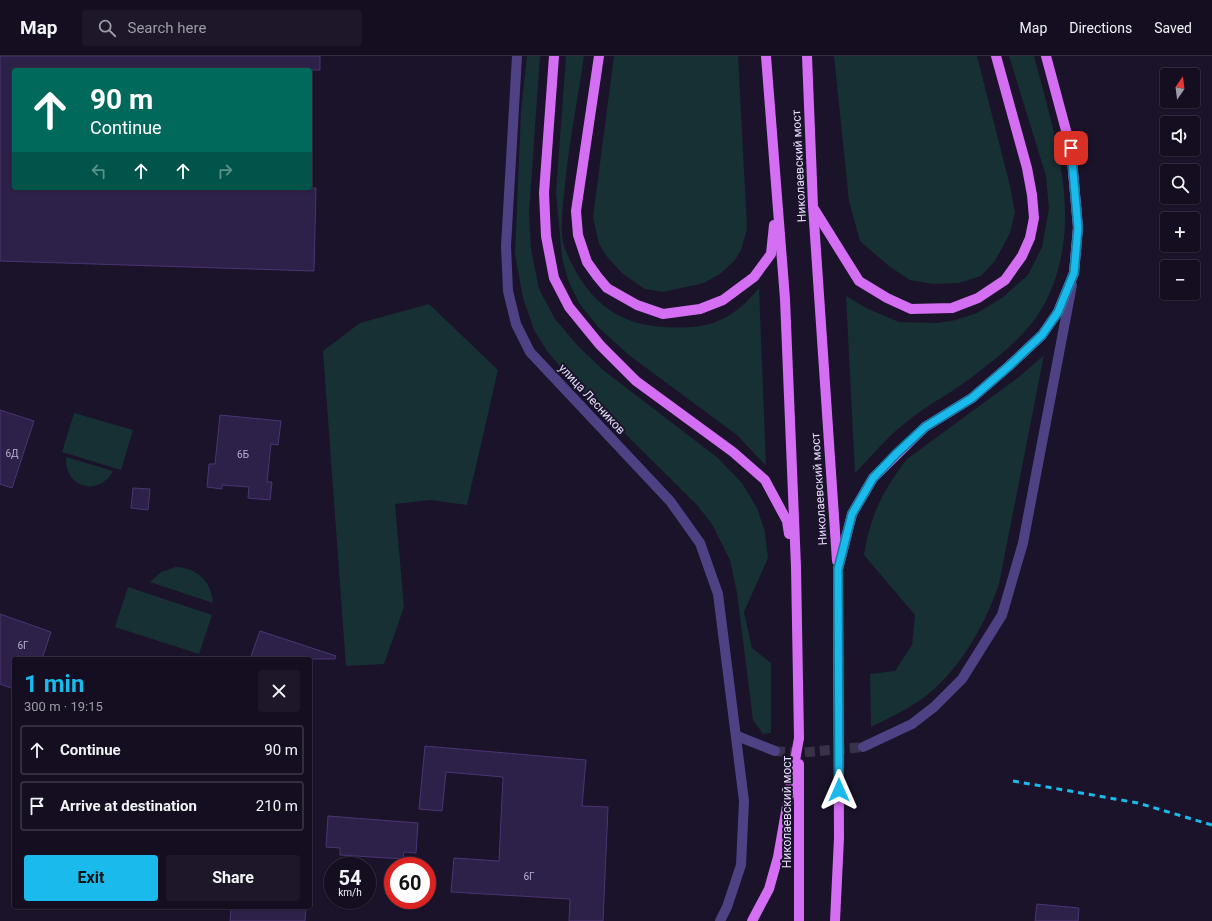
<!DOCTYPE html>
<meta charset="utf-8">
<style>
:root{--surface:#140e20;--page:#1d1729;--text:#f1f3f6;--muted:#9d9ca5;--line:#332e3e;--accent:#1abaed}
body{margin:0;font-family:Roboto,sans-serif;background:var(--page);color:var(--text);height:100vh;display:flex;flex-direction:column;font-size:15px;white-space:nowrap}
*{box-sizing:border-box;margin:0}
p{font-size:13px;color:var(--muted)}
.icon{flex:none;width:22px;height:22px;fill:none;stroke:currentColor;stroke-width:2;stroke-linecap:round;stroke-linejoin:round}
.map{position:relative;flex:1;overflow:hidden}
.sheet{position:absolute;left:12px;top:601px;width:300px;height:252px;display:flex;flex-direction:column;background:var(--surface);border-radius:4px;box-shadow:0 1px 3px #0004,0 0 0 1px var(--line)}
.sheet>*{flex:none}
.top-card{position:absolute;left:12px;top:12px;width:300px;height:122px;border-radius:4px;box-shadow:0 1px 3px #0004,0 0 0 1px var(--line);background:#00695c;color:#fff;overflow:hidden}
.needle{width:26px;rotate:14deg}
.fabs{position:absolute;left:1160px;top:12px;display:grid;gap:8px}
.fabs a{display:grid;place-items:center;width:40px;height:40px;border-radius:4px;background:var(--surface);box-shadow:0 1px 3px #0004,0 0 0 1px var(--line);font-size:20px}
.speed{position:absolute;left:324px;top:801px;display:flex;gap:8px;font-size:20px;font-weight:700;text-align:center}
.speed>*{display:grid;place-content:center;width:52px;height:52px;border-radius:50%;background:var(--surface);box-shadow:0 1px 3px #0004,0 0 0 1px var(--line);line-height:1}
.speed small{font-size:10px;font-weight:400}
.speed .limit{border:6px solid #d22;background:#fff;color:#111}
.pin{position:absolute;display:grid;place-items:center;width:34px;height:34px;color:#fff;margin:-17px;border-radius:8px;box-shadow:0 2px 6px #0006}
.me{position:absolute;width:44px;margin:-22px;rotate:0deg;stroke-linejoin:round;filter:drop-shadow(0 0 3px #0008)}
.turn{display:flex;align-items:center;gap:14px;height:84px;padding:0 12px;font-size:18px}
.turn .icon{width:52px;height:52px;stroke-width:2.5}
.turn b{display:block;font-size:28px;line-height:34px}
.lanes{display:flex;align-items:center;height:38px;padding:0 12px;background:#0003;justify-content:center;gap:20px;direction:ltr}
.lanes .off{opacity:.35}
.round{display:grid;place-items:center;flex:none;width:42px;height:42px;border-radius:4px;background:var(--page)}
.head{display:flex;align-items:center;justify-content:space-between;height:68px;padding:0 12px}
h1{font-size:24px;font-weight:700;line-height:30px;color:var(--accent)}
.primary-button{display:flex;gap:8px;margin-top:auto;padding:8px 12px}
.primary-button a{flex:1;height:46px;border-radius:4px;background:var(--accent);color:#111;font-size:16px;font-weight:700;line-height:46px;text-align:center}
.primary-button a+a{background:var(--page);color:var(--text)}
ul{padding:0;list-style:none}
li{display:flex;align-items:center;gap:12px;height:50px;margin:0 8px 6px;padding:0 4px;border:2px solid var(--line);border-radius:4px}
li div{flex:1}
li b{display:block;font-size:15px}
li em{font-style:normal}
header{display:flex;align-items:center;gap:24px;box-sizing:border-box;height:56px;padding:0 20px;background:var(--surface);border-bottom:1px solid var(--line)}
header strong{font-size:19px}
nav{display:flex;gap:22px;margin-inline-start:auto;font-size:14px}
.search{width:280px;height:36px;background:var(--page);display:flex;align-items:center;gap:10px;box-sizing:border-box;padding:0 14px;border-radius:4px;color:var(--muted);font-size:15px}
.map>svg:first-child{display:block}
.green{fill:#173033}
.building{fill:#2e2149;stroke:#4a3573}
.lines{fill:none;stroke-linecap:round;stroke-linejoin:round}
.minor-tunnel{stroke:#39314a;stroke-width:10;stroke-dasharray:10 5;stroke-linecap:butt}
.minor{stroke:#4e4285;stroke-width:10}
.major{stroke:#d46ef3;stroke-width:10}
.rail{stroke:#1abaed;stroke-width:3;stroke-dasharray:6 5;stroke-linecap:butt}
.major-bridge{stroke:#d46ef3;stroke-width:10}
.route-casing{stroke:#11799a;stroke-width:10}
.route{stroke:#1abaed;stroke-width:7}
.labels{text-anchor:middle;stroke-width:4;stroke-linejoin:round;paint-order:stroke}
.number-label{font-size:10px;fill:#b8afcf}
.street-label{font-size:12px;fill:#e6defc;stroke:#1a132a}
</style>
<header>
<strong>Map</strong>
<div class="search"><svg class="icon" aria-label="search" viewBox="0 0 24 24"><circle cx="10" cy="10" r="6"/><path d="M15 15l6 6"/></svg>Search here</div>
<nav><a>Map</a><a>Directions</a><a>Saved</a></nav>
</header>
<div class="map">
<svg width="1212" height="865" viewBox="0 0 1212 865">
<rect width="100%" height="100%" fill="#1a132a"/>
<g class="green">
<polygon points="527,0 540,0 529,158 531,193 539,233 555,263 578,290 603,314 718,402 742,427 757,452 765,476 768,502 744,556 752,592 771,607 771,677 763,678 753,664 737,537 730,504 712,468 697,449 573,326 547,295 534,274 523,242 515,198 521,55"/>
<path d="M566 0H584C578 43 569 85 565 129 563 147 560 168 563 186 566 197 572 209 578 219 598 252 625 269 664 271 707 274 731 266 759 232L766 410 737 379 630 300 599 272 579 247 568 224 562 202 556 137Z"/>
<polygon points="614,0 738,0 746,152 747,173 741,194 735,204 720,218 704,227 663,236 645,233 623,218 608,202 599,188 593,161"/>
<polygon points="834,0 977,0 1010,130 1015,156 1010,177 995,205 981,220 959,227 934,228 910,224 890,211 860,185 849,145"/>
<path d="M1009 0H1034C1055 81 1086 167 1045 247 1030 276 1001 299 976 318 954 336 926 349 904 368 886 382 871 401 855 417L846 240 866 252 899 266 937 267 956 264 977 257 1002 242 1028 219 1042 191 1049 153 1046 120Z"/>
<polygon points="429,248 498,314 467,449 431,444 395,448 404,551 384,608 346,610 323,295 360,267"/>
<path d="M1044 299 999 528C984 571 958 618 919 645 904 655 887 663 871 671L870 618 895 615 912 589 915 559 864 499C870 460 883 434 907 403L1019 321Z"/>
<polygon points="74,357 133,374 121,414 62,396"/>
<path d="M66 401 113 415C98 442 64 431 66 401Z"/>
<path d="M176 511C197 512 211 525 213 547L150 526 161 516Z"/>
<polygon points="128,531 212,559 199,598 115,571"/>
</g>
<g class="building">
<polygon points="0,0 320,0 320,14 14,14 14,132 316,132 314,215 0,205"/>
<polygon points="0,354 34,365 12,432 0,428"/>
<polygon points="220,359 281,365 278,389 271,388 267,426 272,426 270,444 248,442 249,431 222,429 222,433 207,431 209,408 215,408"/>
<polygon points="133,432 150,433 148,454 131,452"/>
<polygon points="0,558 51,576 42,603 14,603 14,633 0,628"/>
<polygon points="260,575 336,600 335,603 250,603"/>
<polygon points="425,690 586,704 582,750 608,751 603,865 569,865 570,843 451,836 454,802 499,805 503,721 446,716 442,755 419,753"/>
<polygon points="328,760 418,767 416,797 404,796 403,803 340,799 340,792 326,791"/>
<polygon points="1037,848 1079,852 1078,865 1035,865"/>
<polygon points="231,851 306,851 305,865 230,865"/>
</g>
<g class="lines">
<polyline class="minor-tunnel" points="775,695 798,697 863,691"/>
<g class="minor">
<polyline points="517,0 506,190 508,235 516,268 530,296 670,445 700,487 718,538 744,745 741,809 727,851 720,865"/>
<polyline points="737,680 775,695"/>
<polyline points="863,691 912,668 934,651 962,623 1002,559 1023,487 1072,229"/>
</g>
<g class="major">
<polyline points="554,0 544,137 546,180 554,222 569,251 600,289 636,325 733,396 765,424 787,465 789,478"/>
<polyline points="599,0 576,155 578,179 587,206 597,220 607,232 637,249 663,258 700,253 723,244 754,221 771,198 774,169"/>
<polyline points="766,0 785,243 796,511 799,682"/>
<polyline points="807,0 813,150 837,505"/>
<polyline points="814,153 859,225 887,242 911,253 952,252 978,242 1005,224 1022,200 1030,182 1034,162 1032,139 1027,112 996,0"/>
<polyline points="838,513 852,458 873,422 925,371 972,342 1009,310 1042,279 1058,256 1074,217 1078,171 1071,93 1046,0"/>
</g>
<polyline class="rail" points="1013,725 1138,747 1212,769"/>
<g class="major-bridge">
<polyline points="799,708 799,865"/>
<polyline points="752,865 769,833 778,801 799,682"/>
<polyline points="835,865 839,782 838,513"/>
</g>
</g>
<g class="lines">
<g class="route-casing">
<polyline id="route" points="839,734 838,513 852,458 873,422 896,398 925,371 972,342 1009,310 1042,279 1058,256 1074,217 1078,172 1071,92"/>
</g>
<use href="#route" class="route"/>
</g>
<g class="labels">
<g class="number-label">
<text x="12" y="401">6Д</text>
<text x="243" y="402">6Б</text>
<text x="23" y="593">6Г</text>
<text x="529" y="824">6Г</text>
</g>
<g class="street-label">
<text transform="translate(799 110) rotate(-93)" y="4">Николаевский мост</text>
<text transform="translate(592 343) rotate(47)" y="4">улица Лесников</text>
<text transform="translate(819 433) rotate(-94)" y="4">Николаевский мост</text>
<text transform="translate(787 756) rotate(-90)" y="4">Николаевский мост</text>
</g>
</g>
</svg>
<div class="fabs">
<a><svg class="needle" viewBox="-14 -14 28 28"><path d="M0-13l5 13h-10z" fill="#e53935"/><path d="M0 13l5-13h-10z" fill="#9d9ca5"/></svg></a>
<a><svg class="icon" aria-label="sound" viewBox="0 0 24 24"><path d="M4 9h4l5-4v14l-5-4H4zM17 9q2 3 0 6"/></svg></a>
<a><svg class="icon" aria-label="search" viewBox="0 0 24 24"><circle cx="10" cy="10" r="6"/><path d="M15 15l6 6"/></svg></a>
<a>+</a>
<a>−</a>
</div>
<div class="speed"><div>54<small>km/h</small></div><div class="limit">60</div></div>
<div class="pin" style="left:1071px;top:92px;background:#d93025"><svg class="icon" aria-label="arrive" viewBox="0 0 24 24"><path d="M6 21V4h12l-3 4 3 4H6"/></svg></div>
<svg class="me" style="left:839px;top:734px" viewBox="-20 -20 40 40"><path d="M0-17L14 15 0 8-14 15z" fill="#1abaed" stroke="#fff" stroke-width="4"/></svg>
<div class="top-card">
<div class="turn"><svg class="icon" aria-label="ahead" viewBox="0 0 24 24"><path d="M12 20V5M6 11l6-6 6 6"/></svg><div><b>90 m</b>Continue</div></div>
<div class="lanes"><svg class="icon off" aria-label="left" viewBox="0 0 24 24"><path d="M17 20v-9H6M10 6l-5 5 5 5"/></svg><svg class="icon" aria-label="ahead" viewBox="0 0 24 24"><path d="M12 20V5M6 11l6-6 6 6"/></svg><svg class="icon" aria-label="ahead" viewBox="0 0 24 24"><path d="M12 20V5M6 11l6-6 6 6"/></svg><svg class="icon off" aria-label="right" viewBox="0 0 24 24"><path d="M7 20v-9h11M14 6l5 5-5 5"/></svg></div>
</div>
<section class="sheet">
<div class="head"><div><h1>1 min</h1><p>300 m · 19:15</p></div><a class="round"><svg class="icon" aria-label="close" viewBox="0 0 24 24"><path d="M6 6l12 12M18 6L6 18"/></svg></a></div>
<ul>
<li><svg class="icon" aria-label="ahead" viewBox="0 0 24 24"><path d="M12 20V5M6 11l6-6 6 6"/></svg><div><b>Continue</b></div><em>90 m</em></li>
<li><svg class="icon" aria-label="arrive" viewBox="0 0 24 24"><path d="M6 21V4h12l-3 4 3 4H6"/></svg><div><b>Arrive at destination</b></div><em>210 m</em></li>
</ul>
<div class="primary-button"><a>Exit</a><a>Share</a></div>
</section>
</div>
